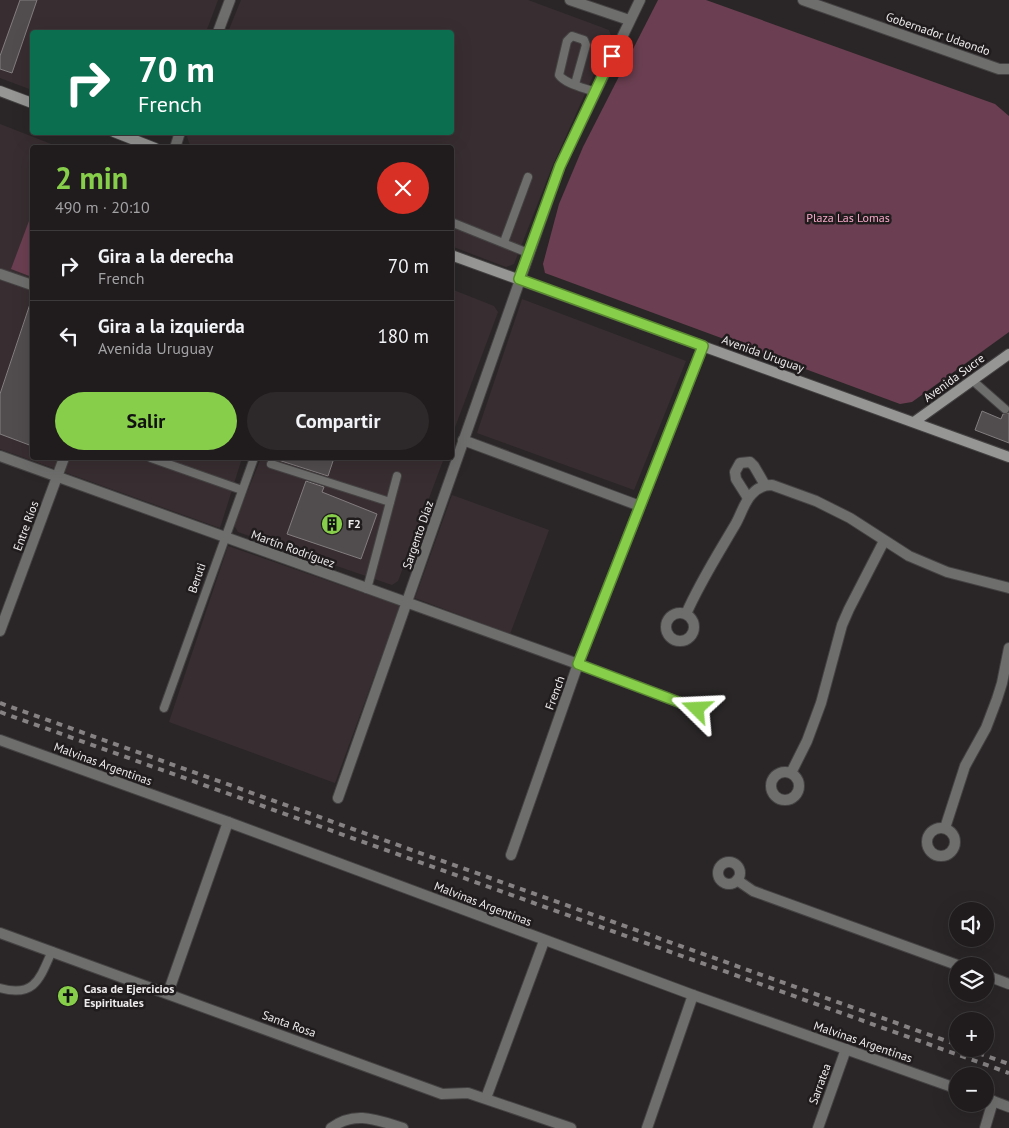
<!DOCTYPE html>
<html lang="es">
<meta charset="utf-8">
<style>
:root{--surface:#201c1d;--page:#2d292a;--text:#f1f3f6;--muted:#a2a1a4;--line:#3d3a3b;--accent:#87cf4a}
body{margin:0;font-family:"PT Sans",sans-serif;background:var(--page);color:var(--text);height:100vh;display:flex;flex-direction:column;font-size:19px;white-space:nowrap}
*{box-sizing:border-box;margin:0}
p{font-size:16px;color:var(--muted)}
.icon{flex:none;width:28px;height:28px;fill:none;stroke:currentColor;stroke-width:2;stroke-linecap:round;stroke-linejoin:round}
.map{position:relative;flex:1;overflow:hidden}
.panel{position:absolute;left:30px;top:145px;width:424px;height:315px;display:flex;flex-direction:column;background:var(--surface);border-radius:5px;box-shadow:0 5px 20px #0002,0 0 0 1px var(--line)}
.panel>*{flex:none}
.top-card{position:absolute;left:30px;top:30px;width:424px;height:105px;border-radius:5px;box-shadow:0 5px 20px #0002,0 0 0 1px var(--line);background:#0b6e4f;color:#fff;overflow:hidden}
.buttons{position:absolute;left:949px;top:902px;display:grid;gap:10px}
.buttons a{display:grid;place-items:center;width:45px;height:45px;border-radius:50%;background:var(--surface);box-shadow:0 5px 20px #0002,0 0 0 1px var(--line);font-size:25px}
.pin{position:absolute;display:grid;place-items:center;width:42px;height:42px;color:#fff;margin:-21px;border-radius:10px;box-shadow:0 2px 8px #0006}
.me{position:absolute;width:55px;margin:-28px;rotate:291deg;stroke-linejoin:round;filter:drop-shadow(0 0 4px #0008)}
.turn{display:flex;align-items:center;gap:18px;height:105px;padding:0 25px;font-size:22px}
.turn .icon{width:65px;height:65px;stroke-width:2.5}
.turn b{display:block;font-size:35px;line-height:42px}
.round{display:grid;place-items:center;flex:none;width:52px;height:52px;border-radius:26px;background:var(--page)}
.headline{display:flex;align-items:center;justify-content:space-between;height:85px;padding:0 25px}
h1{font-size:30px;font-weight:800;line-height:38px;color:var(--accent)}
.button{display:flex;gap:10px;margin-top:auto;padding:10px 25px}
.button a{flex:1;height:58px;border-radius:30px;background:var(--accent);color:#111;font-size:20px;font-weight:800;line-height:58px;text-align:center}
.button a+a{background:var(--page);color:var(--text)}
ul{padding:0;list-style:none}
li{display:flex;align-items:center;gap:15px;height:70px;padding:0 25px;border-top:1px solid var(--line)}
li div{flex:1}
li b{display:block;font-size:19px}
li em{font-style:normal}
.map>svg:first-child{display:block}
.built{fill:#382e31}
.green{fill:#6b3f51}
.building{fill:#514c4e;stroke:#827d7f}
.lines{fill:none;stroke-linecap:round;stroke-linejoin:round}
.service-casing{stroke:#454243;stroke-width:10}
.minor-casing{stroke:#454243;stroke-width:12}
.tertiary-casing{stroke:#454243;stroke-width:12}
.secondary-casing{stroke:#454243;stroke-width:12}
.service{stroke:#6e6f6d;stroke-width:8}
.minor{stroke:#6e6f6d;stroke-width:10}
.tertiary{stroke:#6e6f6d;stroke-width:10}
.secondary{stroke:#969795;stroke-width:10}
.rail{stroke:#868283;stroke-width:4;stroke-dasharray:6 6;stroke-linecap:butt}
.route-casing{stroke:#588730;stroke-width:12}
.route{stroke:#87cf4a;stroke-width:9}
.labels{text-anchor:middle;stroke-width:5;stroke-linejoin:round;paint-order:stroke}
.street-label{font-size:12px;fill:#eeebec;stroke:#201c1e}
.park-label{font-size:12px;fill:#f8a8c7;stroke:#201c1e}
.poi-label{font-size:12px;font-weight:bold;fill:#eeebec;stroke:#201c1e;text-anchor:start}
</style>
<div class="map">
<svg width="1009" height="1128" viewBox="0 0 1009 1128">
<rect width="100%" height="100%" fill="#2a2627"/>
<g class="built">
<polygon points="0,0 218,0 206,32 32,32 32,90 0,78"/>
<polygon points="241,0 528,0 609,30 611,36 552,167 514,264 506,267 451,246 451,148 196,148 190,145 187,137 189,132 451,132 451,32 228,32"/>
<polygon points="0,124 59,147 32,148 32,458 242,458 220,528 0,449"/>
<polygon points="451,289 494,306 498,312 451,438"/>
<polygon points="522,299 686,361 634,490 477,433"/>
<polygon points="261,458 444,458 398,581 392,585 238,532 234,525"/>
<polygon points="452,495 549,530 510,634 415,598"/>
<polygon points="228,546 400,606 335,783 169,722"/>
</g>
<g class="green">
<polygon points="658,0 706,0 995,104 1009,116 1009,332 912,402 900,404 545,273 543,264 559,204 583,147"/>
<polygon points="32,213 32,277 11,269"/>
</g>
<g class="building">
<polygon points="20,0 37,0 12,73 0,69 0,56"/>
<polygon points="31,301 32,302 32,446 0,434 0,394"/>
<polygon points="982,411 1001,419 1003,414 1009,413 1009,443 975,430"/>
<polygon points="272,458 334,458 328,476"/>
<polygon points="306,481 324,487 322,492 377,514 361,559 287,534"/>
</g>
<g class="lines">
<g class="service-casing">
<g id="service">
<path d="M575 84 586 45 584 40 572 36 567 41 559 75C565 84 585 88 595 92"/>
<polyline points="451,222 528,253"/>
<polyline points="504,242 528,177"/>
<polyline points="972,380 1005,409"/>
<polyline points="151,458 242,490"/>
<polyline points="271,464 390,502"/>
<polyline points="367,589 397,476"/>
<polyline points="164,708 254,458"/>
<path d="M0 988C35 998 40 978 52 951"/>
</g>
</g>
<g class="minor-casing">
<g id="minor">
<polyline points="570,0 629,20"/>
<polyline points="803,0 999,69 1009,69"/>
<polyline points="218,32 230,0"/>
<polyline points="175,148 180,132"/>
<polyline points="0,274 32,285"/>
<polyline points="463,440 640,506"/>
<polyline points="0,456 578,664 697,709"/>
<polyline points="748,498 736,479 735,472 740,463 750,462 754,466 765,485"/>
<circle cx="680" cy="627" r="14"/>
<path d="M686 614C700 582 718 554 735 525 741 515 744 502 752 494 758 487 764 485 772 485L816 501 850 518 909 556 947 572 1009 588"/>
<polyline points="0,631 64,458"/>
<circle cx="785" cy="786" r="14"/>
<polyline points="791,773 807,741 821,703 842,625 849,609 884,541"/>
<polyline points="338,798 560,166 640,0"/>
<circle cx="941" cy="842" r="14"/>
<polyline points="945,828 965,766 986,728 997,699 1002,683 1009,648"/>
<polyline points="511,855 578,664 703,346"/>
<circle cx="729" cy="873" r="11"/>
<polyline points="737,880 753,891 960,966"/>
<polyline points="0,933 442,1094 468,1093 571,1128"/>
<polyline points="985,975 1009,984"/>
<polyline points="168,993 228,822"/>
<polyline points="486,1098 544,941"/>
<path d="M331 1128C355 1110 377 1120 403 1128"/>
<polyline points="647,1128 693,995"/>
<polyline points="818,1128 846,1049"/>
<polyline points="985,1128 993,1101"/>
</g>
</g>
<g class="tertiary-casing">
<g id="tertiary">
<polyline points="0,740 228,822 693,995 958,1089"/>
<polyline points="985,1098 1009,1107"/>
</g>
</g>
<g class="secondary-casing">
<g id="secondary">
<polyline points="0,91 32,103"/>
<polyline points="114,132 155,148"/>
<polyline points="451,255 1009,457"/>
<polyline points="914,422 1009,354"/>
</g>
</g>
<use href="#service" class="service"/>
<use href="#minor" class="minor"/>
<use href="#tertiary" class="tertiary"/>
<use href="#secondary" class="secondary"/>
<g class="rail">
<polyline points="0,703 958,1045"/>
<polyline points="0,712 1009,1073"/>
<polyline points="967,1049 1009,1064"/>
</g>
</g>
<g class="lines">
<g class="route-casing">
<polyline id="route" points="612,56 560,166 519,279 703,346 578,664 697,709"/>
</g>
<use href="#route" class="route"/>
</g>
<defs>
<g id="building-disc" transform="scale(1.125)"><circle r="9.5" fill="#87cf4a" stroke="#201c1e"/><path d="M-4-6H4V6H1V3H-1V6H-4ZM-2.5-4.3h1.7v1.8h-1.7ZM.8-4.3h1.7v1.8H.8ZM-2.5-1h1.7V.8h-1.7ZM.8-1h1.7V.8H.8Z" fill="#111"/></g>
<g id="church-disc" transform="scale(1.125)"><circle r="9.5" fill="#87cf4a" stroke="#201c1e"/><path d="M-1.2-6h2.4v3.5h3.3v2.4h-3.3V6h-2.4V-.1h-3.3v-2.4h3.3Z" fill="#111"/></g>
</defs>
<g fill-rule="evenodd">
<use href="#building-disc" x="332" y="524"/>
<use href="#church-disc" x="68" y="996"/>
</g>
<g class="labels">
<g class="street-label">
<text transform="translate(938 34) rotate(19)" y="4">Gobernador Udaondo</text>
<text transform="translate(763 354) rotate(20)" y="4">Avenida Uruguay</text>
<text transform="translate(954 378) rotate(-36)" y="4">Avenida Sucre</text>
<text transform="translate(26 526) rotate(-70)" y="4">Entre Ríos</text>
<text transform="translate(418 535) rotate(-71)" y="4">Sargento Díaz</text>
<text transform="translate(293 549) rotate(20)" y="4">Martín Rodríguez</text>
<text transform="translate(197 578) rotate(-71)" y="4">Beruti</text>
<text transform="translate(555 693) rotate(-70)" y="4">French</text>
<text transform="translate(103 764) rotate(20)" y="4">Malvinas Argentinas</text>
<text transform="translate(483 904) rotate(21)" y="4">Malvinas Argentinas</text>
<text transform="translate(289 1024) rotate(20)" y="4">Santa Rosa</text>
<text transform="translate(863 1042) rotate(19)" y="4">Malvinas Argentinas</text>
<text transform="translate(820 1084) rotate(-70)" y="4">Sarratea</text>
</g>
<g class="park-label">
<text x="848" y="222">Plaza Las Lomas</text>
</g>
<g class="poi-label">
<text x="348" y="528">F2</text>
<text x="84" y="993">Casa de Ejercicios<tspan x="84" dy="14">Espirituales</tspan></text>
</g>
</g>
</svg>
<div class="buttons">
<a><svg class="icon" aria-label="sound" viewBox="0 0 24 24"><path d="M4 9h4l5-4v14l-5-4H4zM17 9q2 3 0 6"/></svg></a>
<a><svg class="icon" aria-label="layers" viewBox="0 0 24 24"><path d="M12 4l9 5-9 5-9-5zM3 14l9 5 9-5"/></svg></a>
<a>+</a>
<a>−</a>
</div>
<div class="pin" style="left:612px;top:56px;background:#d93025"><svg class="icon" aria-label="arrive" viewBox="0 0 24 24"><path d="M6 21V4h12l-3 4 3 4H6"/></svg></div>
<svg class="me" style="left:697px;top:709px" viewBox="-20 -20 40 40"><path d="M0-17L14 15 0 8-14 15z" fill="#87cf4a" stroke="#fff" stroke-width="4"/></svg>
<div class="top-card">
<div class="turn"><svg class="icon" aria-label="right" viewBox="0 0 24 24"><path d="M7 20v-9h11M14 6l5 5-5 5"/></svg><div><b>70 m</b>French</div></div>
</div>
<section class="panel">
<div class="headline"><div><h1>2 min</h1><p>490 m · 20:10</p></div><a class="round" style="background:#d93025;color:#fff"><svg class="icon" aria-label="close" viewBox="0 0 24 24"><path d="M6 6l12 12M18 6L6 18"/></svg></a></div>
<ul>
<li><svg class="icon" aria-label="right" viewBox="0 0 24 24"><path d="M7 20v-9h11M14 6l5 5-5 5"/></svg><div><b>Gira a la derecha</b><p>French</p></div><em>70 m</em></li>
<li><svg class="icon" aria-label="left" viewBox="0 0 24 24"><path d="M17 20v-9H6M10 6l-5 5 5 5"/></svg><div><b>Gira a la izquierda</b><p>Avenida Uruguay</p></div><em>180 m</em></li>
</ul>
<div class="button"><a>Salir</a><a>Compartir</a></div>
</section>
</div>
